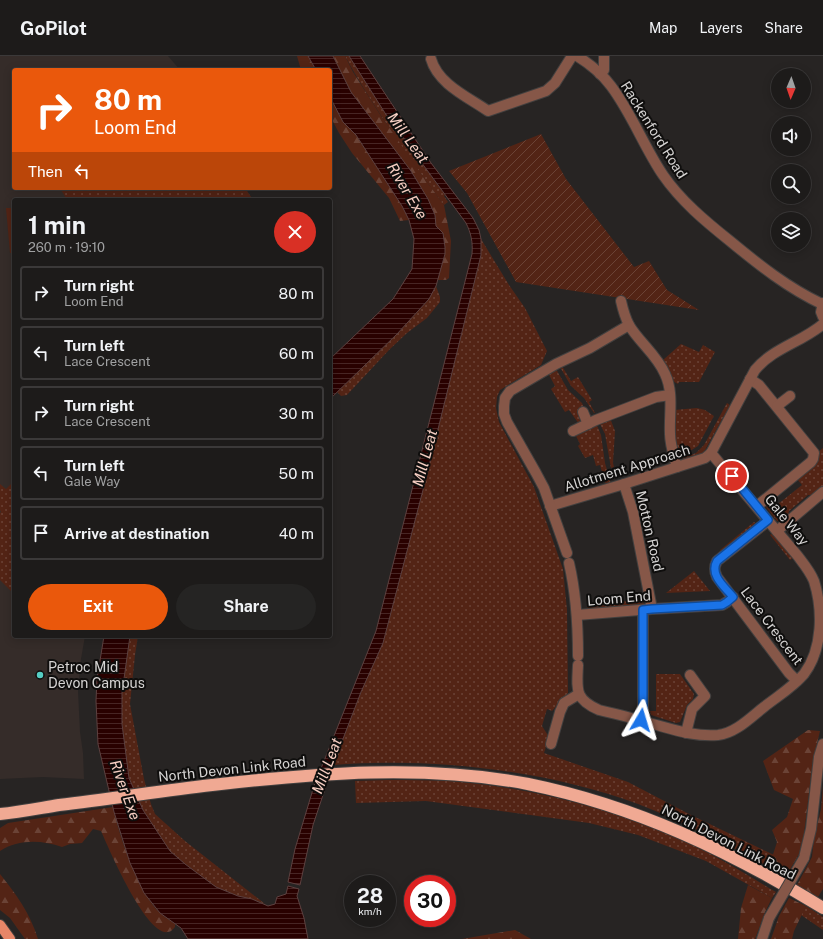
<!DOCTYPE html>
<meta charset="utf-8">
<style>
:root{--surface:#1d1b1a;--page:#252423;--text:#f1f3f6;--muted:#a0a1a2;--line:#3b3939;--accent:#ea580c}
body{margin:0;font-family:"Public Sans",sans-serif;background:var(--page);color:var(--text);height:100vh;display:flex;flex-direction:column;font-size:15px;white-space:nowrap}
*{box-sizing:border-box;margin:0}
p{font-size:13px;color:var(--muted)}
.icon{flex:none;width:22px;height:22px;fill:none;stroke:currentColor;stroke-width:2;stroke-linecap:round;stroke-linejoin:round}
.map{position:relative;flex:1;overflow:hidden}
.side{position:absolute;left:12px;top:142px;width:320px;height:440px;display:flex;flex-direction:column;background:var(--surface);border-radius:4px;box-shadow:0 2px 10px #0003,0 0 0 1px var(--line)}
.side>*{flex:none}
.guide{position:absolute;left:12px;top:12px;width:320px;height:122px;border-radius:4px;box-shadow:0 2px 10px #0003,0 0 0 1px var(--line);background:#ea580c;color:#fff;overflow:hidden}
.needle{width:26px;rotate:182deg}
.tools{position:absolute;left:771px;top:12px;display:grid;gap:8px}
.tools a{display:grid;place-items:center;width:40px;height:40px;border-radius:50%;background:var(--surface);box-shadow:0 2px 10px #0003,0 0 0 1px var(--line);font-size:20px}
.speed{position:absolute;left:344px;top:819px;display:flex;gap:8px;font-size:20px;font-weight:700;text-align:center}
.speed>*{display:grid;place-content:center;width:52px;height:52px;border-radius:50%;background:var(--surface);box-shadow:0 2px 10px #0003,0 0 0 1px var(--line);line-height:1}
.speed small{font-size:10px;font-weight:400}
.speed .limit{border:6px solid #d22;background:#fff;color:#111}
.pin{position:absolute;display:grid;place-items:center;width:34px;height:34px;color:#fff;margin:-17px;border:2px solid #fff;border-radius:50%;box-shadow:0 1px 4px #0007}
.me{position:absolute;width:44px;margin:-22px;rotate:7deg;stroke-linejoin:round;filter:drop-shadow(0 0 3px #0008)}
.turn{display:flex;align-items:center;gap:14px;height:84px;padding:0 16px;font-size:18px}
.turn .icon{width:52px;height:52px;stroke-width:2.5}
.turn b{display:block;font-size:28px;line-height:34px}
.then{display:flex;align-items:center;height:38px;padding:0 16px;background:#0003;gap:8px;font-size:15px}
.round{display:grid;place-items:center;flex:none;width:42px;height:42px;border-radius:21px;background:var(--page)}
.head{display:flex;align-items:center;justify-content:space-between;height:68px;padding:0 16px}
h1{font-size:24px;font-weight:700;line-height:30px}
.cta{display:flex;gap:8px;margin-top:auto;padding:8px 16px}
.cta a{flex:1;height:46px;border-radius:24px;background:var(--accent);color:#fff;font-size:16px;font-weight:700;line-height:46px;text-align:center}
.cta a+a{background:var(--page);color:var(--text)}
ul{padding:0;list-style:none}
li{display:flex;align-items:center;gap:12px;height:54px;margin:0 8px 6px;padding:0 8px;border:2px solid var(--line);border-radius:4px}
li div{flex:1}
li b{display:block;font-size:15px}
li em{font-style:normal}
header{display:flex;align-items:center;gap:24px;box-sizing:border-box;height:56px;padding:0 20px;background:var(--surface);border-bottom:1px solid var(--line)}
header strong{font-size:19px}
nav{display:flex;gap:22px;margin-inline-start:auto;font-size:14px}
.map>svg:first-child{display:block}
.built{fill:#352c29}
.grass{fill:url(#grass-dots)}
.forest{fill:url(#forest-firs)}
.garden{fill:url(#garden-furrows)}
.pitch{fill:#532415}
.water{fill:url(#water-rules);stroke:#5d403f}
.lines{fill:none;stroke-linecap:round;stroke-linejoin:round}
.minor-casing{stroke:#43403f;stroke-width:12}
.major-casing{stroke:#43403f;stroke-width:12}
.highway-casing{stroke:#43403f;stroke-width:14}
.minor{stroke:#865748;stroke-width:10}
.major{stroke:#e78668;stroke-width:10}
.highway{stroke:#f0a993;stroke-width:12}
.minor-bridge-casing{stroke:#43403f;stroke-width:12;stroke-linecap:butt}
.minor-bridge{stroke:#865748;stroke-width:10}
.route-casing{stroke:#114b97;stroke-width:10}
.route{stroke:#1a73e8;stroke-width:7}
.poi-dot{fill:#56cec4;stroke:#0f0e0d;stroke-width:1.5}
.labels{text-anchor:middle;stroke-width:4;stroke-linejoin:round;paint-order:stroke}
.street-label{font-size:14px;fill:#d5d3d2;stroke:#0f0e0d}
.poi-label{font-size:14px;fill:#d5d3d2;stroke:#0f0e0d;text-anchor:start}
.water-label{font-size:15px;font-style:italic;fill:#f6cec2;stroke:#0f0e0d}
</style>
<header>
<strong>GoPilot</strong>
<nav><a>Map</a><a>Layers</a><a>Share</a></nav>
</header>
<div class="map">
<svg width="823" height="883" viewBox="0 0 823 883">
<defs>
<pattern id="grass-dots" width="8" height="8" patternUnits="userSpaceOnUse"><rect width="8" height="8" fill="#532415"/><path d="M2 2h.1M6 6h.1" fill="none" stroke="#6b4336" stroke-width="1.8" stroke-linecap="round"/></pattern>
<pattern id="forest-firs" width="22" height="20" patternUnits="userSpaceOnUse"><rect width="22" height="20" fill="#532415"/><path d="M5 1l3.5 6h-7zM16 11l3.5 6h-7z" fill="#6b4336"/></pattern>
<pattern id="garden-furrows" width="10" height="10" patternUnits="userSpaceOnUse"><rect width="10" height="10" fill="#532415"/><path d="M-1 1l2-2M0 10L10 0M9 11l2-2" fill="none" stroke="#6b4336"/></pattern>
<pattern id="water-rules" width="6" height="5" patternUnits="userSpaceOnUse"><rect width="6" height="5" fill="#290100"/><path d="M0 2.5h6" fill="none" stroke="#472524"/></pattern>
</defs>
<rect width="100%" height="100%" fill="#272423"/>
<polygon class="built" points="0,0 168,0 180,14 14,14 14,132 245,132 253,144 14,144 14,580 85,580 81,603 78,635 80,676 83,697 84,723 43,721 0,723"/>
<g class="grass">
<path d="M345 0H349L385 57 445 139 444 140 448 146 444 149C427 127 411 104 395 81 378 55 360 28 345 0Z"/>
<polygon points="60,132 245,132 253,144 67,144"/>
<path d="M481 183 509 229 525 252 547 295 541 309 500 334 497 341 496 352 499 366 534 431 563 513 567 554 568 637 552 655 547 653 542 670 549 681 544 697 628 726 691 759 774 799 769 811C726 788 683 765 638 748 544 714 432 701 333 709L361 636 383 587 423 434 477 216 481 199Z"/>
<polygon points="436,230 440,241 440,246 427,262 407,277 389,294 347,339 341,340 337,336 397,278 429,243"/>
<polygon points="681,288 699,296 703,289 715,296 699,326 679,326 678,328 671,324 663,304"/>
<polygon points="562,310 571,325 578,321 592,344 589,346 595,357 594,357 584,342 571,330 560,311"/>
<polygon points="556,313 568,334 582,347 585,354 579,368 569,354 565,356 551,333 555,330 548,317"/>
<polygon points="727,347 730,349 705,394 702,398 684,404 683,402 696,397 704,389"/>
<polygon points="697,352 705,354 714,360 698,390 690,395 678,398 675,391 674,354"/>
<polygon points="610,362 615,375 613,407 614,411 611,412 605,378 599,366"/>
<polygon points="596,367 601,379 605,407 611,428 607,429 605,426 600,409 596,410 593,399 585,402 578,390 580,388 575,378"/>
<polygon points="823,392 823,431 813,439 808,439 789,455 788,460 783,464 777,465 766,451 769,447 773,452 802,429 797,423 817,397"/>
<polygon points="14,425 14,536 11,535 0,524 0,457 1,456 0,454 0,428 6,433"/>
<polygon points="754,466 757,468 722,496 720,494"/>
<polygon points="773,477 793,502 790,504 770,479"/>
<polygon points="694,515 710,535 666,537"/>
<polygon points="643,544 644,549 642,551 588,555 587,548"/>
<polygon points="130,580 138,580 135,599 130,648 144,723 151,748 155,758 185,785 265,848 252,843 238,840 216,831 185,808 170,795 143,754 129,722 122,668 122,637"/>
<polygon points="656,618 680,618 694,638 693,643 687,649 680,666 676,667 651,659 650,655 656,655"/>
<path d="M387 724C408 724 428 724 448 725 531 731 613 753 688 787 719 801 747 819 776 836L772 842 706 805 638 779 589 767 426 745 356 747 355 725Z"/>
<polygon points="806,850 823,861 823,874 801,859"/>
</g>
<g class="forest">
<polygon points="297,0 308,0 316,14 301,14"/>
<polygon points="333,0 345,0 353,16 381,60 424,122 444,149 451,185 449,222 446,224 437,224 445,198 445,191 443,177 436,170 435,159 428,143 411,115 351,36"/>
<polygon points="330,41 343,66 356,79 402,150 409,164 400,165 389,142 352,97 339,77 330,60"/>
<polygon points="808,674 820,675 813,704 804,778 799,798 785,822 769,811 777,786 772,774 787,761 793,743 774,734 763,705"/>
<polygon points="823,730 823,833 818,841 797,829 812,801 814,782 821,753"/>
<path d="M113 751C119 780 138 836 160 857 164 861 170 864 175 868V871C173 873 171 876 168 876 146 880 109 793 101 775L93 773 82 787 70 788 62 791C42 784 18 783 0 795V772L8 767Z"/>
<path d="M0 818C16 838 30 857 38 883H25L10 862 0 854Z"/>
<polygon points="748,829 772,842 765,856 755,883 738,883 741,852"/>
<polygon points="789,842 806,850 794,875 792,883 771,883 779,860"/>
<polygon points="515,874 531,883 462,883"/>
</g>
<polygon class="garden" points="541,78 566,123 634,211 649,205 667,234 699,254 516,226 467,137 449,115"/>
<polygon class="pitch" points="6,152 14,152 14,197 10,197"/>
<g class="water">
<polygon points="308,0 333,0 351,36 411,115 428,143 435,159 436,170 443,177 445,191 445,198 436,230 429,243 397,278 330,343 330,303 393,243 412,213 414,183 409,164 402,150 356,79 343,66 330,41 330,14 316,14"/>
<path d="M349 0H360L431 107 473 162 479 174 481 183V199L423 434 383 587 361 636 333 709 313 769 300 829 288 826 295 793 314 730 376 575 472 198C473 186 471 177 466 167L385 57Z"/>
<polygon points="104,580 130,580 122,637 122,668 129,722 143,754 170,795 185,808 216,831 238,840 252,843 268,850 275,848 277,841 286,838 288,830 299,833 297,840 304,862 308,883 188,883 181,872 160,857 144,837 130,807 114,756 98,688 96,645 97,623"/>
</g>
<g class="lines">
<g class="minor-casing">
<g id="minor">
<path d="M577 0C590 8 602 18 611 30 632 58 644 91 663 119 681 145 705 165 730 185 759 209 788 232 822 248"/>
<path d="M431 3C438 28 468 41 488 55L546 35 555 27 572 0"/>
<polyline points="600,18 604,14 604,0"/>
<path d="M621 245C623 254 625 261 629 269 639 286 657 299 665 318 674 337 669 358 670 378 670 389 674 400 677 411"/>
<polyline points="823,247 821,256 823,261"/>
<polyline points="750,323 759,329 814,397 813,403 811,406 757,450"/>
<polyline points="777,350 790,340"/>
<polyline points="583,356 588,368"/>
<polyline points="573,375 596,364 656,341 670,339"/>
<polyline points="624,428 633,456 652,553"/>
<polyline points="550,450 624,428 705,402 711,397"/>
<path d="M768 465 717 505C714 511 714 515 717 521L789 617 797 625"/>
<polyline points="777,475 823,436"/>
<polyline points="567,497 544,432 536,417 507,366 504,358 504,350 505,342 510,335 556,308 590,292 629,269"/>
<path d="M569 507C576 537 578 568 578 600"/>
<polyline points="577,559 652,553 722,549 727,546 733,541"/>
<path d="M578 609C577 633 574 643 599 654 616 658 633 662 649 667 672 673 694 681 718 679 736 677 751 661 764 651 778 640 793 631 804 618 823 593 823 554 814 525 810 515 803 507 797 499L711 397 755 314C773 292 802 286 823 268"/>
<polyline points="641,664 643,657 643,554"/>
<polyline points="686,677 692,653 705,640 690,619"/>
<polyline points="551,688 560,656 564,647 579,638"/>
<polyline points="804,802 811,773 819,701 823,688"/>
<polyline points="762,883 769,862"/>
</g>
</g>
<g class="major-casing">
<polyline id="major" points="0,869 10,883"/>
</g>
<g class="highway-casing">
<path id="highway" d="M0 758C20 756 40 752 59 749 110 743 161 735 212 729 317 717 425 708 528 728 636 750 730 795 823 852"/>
</g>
<use href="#minor" class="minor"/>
<use href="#major" class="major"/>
<use href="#highway" class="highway"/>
<g class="minor-bridge-casing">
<polyline id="minor-bridge" points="769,862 804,802"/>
</g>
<use href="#minor-bridge" class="minor-bridge"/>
</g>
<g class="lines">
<g class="route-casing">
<path id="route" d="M641 664 643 657V554L652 553 722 549 727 546 733 541C725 531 709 519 717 505L768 464 732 420"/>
</g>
<use href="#route" class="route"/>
</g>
<circle class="poi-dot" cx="40" cy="619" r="4"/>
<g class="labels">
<g class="street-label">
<text transform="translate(654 74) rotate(58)" y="5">Rackenford Road</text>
<text transform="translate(627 412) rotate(-17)" y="5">Allotment Approach</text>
<text transform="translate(787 464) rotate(51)" y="5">Gale Way</text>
<text transform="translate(650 475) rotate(77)" y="5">Motton Road</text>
<text transform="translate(619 542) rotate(-5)" y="5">Loom End</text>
<text transform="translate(772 570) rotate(53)" y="5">Lace Crescent</text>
<text transform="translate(232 713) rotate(-6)" y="5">North Devon Link Road</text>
<text transform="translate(729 786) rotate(27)" y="5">North Devon Link Road</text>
</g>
<g class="poi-label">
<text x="48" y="616">Petroc Mid<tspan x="48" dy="16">Devon Campus</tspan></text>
</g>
<g class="water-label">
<text transform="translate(408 82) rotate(54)" y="5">Mill Leat</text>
<text transform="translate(407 135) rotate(59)" y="5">River Exe</text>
<text transform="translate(425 402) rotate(-75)" y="5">Mill Leat</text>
<text transform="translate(327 710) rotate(-69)" y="5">Mill Leat</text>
<text transform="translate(125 734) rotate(70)" y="5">River Exe</text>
</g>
</g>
</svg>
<div class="tools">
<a><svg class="needle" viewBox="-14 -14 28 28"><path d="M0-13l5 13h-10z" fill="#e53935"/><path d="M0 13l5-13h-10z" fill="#a0a1a2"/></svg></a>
<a><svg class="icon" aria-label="sound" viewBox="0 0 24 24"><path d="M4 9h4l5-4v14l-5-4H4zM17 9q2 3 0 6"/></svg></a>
<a><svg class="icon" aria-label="search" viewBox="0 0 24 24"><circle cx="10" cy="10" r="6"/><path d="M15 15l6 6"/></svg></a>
<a><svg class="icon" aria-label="layers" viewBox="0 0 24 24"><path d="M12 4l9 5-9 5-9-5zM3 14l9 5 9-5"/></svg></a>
</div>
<div class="speed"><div>28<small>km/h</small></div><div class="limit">30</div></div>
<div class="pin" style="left:732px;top:420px;background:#d93025"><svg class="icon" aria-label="arrive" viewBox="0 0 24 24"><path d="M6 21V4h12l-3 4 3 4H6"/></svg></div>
<svg class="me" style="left:641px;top:664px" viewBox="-20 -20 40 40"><path d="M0-17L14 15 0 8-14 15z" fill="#1a73e8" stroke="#fff" stroke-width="4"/></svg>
<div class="guide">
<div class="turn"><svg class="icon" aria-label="right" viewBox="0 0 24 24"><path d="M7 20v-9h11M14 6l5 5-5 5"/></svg><div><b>80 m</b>Loom End</div></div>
<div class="then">Then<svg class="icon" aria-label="left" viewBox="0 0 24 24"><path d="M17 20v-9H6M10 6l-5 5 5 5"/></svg></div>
</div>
<section class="side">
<div class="head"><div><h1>1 min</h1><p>260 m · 19:10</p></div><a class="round" style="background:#d93025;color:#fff"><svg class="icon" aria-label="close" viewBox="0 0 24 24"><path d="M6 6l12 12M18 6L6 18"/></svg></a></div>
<ul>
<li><svg class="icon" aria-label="right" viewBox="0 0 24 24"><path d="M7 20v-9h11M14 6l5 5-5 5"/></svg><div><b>Turn right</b><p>Loom End</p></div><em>80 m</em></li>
<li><svg class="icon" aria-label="left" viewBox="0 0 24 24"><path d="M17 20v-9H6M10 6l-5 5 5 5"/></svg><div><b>Turn left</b><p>Lace Crescent</p></div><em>60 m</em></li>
<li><svg class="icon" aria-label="right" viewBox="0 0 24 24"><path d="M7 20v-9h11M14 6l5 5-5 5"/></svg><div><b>Turn right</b><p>Lace Crescent</p></div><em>30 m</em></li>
<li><svg class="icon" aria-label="left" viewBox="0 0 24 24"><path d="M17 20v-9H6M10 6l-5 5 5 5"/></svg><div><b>Turn left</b><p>Gale Way</p></div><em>50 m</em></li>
<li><svg class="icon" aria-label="arrive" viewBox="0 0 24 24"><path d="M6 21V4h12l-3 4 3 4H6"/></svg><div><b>Arrive at destination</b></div><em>40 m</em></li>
</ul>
<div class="cta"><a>Exit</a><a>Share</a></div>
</section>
</div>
